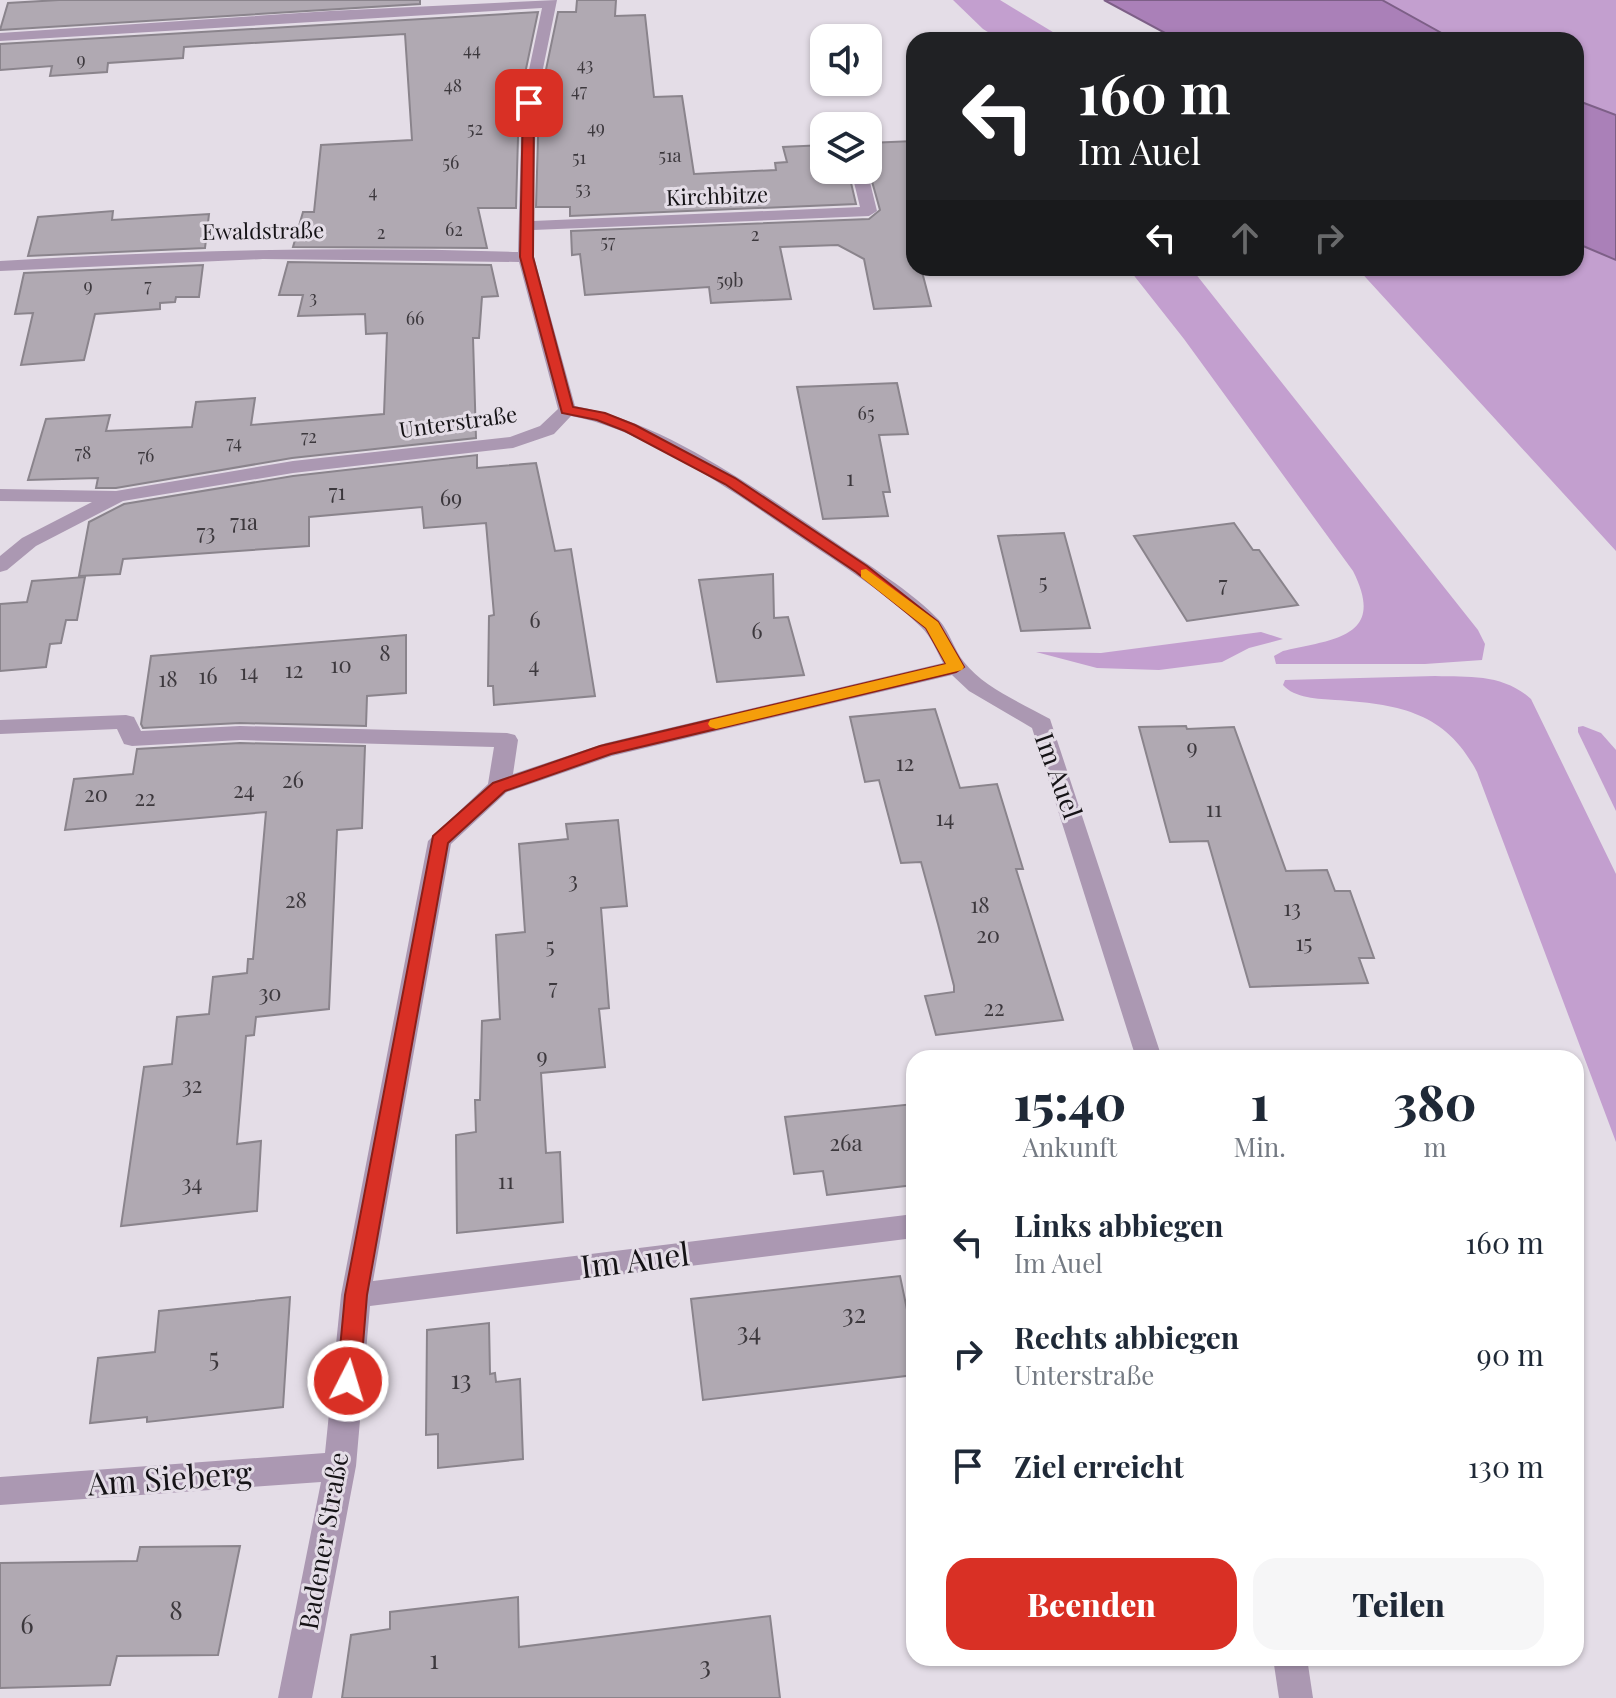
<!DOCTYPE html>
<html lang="de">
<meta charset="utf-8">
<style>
:root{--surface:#fff;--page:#f6f6f7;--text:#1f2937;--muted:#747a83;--accent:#d93025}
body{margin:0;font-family:"Playfair Display",serif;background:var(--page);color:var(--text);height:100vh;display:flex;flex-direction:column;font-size:30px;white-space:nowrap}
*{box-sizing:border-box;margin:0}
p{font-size:26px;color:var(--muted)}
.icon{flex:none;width:44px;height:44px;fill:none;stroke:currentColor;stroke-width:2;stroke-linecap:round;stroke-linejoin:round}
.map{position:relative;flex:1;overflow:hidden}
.details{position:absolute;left:906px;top:1050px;width:678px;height:616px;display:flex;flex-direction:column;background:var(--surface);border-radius:24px;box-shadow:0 2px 6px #0004}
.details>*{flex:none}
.hud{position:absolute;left:906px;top:32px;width:678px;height:244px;border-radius:24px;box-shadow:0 2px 6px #0004;background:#202124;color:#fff;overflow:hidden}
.fabs{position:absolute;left:810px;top:24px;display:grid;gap:16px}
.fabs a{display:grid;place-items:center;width:72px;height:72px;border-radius:16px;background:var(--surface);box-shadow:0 2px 6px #0004;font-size:40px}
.pin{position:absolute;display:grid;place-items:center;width:68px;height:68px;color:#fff;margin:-34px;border-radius:16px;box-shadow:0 4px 12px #0006}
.me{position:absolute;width:88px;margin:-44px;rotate:5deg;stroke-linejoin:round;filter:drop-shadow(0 0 6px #0008)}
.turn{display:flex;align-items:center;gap:28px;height:168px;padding:0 40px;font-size:36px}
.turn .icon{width:104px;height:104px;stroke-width:2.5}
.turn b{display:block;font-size:56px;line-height:68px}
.lanes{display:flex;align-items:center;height:76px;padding:0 40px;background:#0003;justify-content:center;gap:40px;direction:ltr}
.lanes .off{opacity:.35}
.eta{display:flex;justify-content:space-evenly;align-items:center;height:136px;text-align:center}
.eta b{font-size:48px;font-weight:800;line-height:56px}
.primary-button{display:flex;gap:16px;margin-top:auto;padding:16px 40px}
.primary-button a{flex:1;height:92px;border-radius:24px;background:var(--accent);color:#fff;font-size:32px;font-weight:800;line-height:92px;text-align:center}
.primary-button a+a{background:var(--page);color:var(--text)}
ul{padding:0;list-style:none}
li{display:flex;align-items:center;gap:24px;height:112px;padding:0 40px}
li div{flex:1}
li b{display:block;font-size:30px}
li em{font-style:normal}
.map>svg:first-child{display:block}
.green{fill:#c39fcf}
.water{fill:#aa80b8;stroke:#7d5f87;stroke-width:2}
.building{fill:#b0a9b2;stroke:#8a848c;stroke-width:2}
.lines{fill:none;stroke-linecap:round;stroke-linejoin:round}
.minor{fill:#ab98b2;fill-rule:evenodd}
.route{fill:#d93025;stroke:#8d1f18;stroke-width:2}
.slow{fill:#f59e0b}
.labels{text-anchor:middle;stroke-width:6;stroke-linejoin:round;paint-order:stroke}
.far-number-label{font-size:18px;fill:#3c383d}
.far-street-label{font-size:22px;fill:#151316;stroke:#e4dde7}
.number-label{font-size:22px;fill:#3c383d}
.street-label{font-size:26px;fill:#151316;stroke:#e4dde7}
.near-number-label{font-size:26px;fill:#3c383d}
.near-street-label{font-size:32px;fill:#151316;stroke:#e4dde7}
</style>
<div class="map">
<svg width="1616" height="1698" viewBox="0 0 1616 1698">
<rect width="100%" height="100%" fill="#e4dde7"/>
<g class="green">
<polygon points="953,0 1000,0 1066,40 1001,40 983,29"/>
<polygon points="1382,0 1616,0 1616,115 1576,100 1576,40 1454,40"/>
<polygon points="1576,243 1616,260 1616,551 1357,268 1576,268"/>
<path d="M1128 268H1191L1478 630 1485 644 1482 660 1425 664H1276L1274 656 1283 651C1333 639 1387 638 1353 571L1184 339Z"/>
<polygon points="1261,632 1283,639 1249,648 1222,662 1159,670 1097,668 1036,652 1101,653"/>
<path d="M1435 676C1471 677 1503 674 1531 699L1616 874V1142L1477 772C1446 712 1399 704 1335 700 1319 699 1294 698 1283 685L1285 680Z"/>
<polygon points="1583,726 1601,733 1616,750 1616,811 1578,732 1578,727"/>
</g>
<g class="water">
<polygon points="1104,0 1382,0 1454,40 1178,40"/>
<polygon points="1576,100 1616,115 1616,260 1576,243"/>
</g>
<g class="building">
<polygon points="59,0 420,0 420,4 0,30 8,3"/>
<polygon points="577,0 616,0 615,16 645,15 654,97 682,96 694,174 776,170 775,163 787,162 783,147 824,145 824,170 848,170 856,204 570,216 570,207 536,207 539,103 558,12 576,12"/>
<polygon points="538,12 519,102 516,208 478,208 487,248 293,247 303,212 314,212 321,145 412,140 405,34 184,47 183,58 108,63 107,72 50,76 52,66 0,70 0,44"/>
<polygon points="914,141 914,268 921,268 931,306 874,309 864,259 838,245 780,247 791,299 711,303 709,287 585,295 580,254 572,255 571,231 869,219 880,210 868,167 868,143"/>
<polygon points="113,211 112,220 209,214 205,248 28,256 38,217"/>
<polygon points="288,262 491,265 498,296 482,297 479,338 473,338 476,438 292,458 116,488 96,488 98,478 28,480 46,419 110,415 106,431 192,427 196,402 255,398 251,425 384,414 387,333 366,334 365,314 298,316 303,295 279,295"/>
<polygon points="203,265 199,297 176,297 175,302 160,303 160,309 95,314 84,360 21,365 33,313 15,314 24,273"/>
<polygon points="897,383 908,434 879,435 890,492 883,492 888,516 823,519 797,387"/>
<polygon points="477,455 477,468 536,463 555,551 571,549 595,696 494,705 493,686 488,686 489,616 494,615 486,523 424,528 422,507 309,517 309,546 123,559 120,574 79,576 89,522 124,504 293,476"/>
<polygon points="1234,523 1253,550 1259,550 1298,605 1187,621 1134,536"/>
<polygon points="1064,533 1090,628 1021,631 998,536"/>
<polygon points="773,574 774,618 788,617 804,675 717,682 699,580"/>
<polygon points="85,577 77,620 66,620 61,643 50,644 46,667 0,671 0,604 27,602 32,581"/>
<polygon points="406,635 406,693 367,696 366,726 240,723 143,728 141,724 151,656"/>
<polygon points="935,709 960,788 997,784 1023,869 1016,869 1063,1020 936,1035 925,996 954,992 954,986 938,924 921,862 901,863 879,780 865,782 850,717"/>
<polygon points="1186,726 1187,729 1234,727 1286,871 1327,870 1335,891 1350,891 1374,958 1359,958 1368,983 1250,987 1208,841 1170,842 1139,727"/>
<polygon points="240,743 365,746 362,828 337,830 329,1009 256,1017 254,1035 246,1036 237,1144 261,1141 257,1211 121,1226 144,1067 172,1064 177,1017 209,1014 213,977 247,973 248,959 253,959 266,812 65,830 74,779 133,774 137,749"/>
<polygon points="618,820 627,906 601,908 609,1008 599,1009 605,1067 541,1073 546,1153 560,1152 563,1222 457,1233 456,1135 476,1132 475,1100 480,1100 482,1021 500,1019 496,935 525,932 519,844 568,839 566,824"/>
<polygon points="914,1104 914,1185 827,1195 823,1171 794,1174 785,1117"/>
<polygon points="900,1276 914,1343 914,1375 703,1400 691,1299"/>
<polygon points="290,1297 283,1407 147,1422 147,1417 90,1423 98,1358 155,1352 159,1311"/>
<polygon points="489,1323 490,1374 495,1373 496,1382 520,1379 523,1459 438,1468 438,1434 426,1435 427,1330"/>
<polygon points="240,1546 218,1655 117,1656 110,1685 0,1688 0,1563 137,1561 140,1547"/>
<polygon points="518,1597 519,1647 770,1616 780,1698 342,1698 351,1635 390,1629 390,1612"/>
</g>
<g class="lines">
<g class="minor">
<path d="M557 0 536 103 533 221 860 207 851 170H867L877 211 869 216 533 230 534 257 575 406C665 422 757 490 832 540 864 562 914 593 939 620 950 632 954 650 964 662 984 688 1022 703 1050 719L1162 1058H1136L1032 728 969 691 952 675 612 756 507 792 451 844 373 1281 914 1214V1238L370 1306 356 1466 312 1698H278L321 1482 0 1505V1477L325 1453 341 1295 428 841 488 784 494 747 240 740 132 746 124 744 117 729 0 734V720L126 715 134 717 141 731 240 726 507 733 515 735 518 740 513 774 606 743 943 663C937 652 931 636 921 627 886 593 843 566 803 539 738 495 648 430 571 416L554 434 513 448 293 473 123 501 36 546 7 570 0 572V556L22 538 92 502 0 501V489L116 491 293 461 510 437 540 426 558 409 519 262 263 259 0 271V261C173 250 345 246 518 252L522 103 542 8 0 41V33L330 11Z"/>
<polygon points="1273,1658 1307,1658 1313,1698 1279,1698"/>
</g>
</g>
<polygon class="route" points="529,100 534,103 533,257 573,407 605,413 635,425 735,478 867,566 938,622 964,667 956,672 611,754 505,791 448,843 367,1295 360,1381 356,1388 348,1391 340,1388 337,1381 345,1295 433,836 493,783 600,746 946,664 926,628 856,572 725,484 625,431 597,420 562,413 520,257 523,103"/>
<polygon class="slow" points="866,569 938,622 964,667 962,670 716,729 710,727 708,724 710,720 946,664 926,628 861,577 861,570"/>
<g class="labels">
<g class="far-number-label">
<text x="472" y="56">44</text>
<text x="81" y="66">9</text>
<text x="585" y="71">43</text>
<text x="453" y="92">48</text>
<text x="579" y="97">47</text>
<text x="596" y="134">49</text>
<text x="475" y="135">52</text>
<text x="670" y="162">51a</text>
<text x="579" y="164">51</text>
<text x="451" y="169">56</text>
<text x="583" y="195">53</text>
<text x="373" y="198">4</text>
<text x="454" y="236">62</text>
<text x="381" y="239">2</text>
<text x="755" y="241">2</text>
<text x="608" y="248">57</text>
<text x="730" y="287">59b</text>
<text x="88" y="292">9</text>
<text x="148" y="292">7</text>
<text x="313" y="304">3</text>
<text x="415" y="325">66</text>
<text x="866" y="420">65</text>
<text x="309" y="443">72</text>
<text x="234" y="449">74</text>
<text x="83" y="459">78</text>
<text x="146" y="462">76</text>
</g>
<g class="far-street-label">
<text transform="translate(717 196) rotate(-2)" y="8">Kirchbitze</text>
<text transform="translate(263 231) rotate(-1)" y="8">Ewaldstraße</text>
<text transform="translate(458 422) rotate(-8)" y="8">Unterstraße</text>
</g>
<g class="number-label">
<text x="850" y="486">1</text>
<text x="337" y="500">71</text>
<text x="451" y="506">69</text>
<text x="244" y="530">71a</text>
<text x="206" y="540">73</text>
<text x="1043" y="590">5</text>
<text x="1223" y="592">7</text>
<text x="535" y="628">6</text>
<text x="757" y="639">6</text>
<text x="385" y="661">8</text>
<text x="341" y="673">10</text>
<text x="534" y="673">4</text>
<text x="294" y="678">12</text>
<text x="249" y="680">14</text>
<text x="208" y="684">16</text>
<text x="168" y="687">18</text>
<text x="1192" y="755">9</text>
<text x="905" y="771">12</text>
<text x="293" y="788">26</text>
<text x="244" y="798">24</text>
<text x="96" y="802">20</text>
<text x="145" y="806">22</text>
<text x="1214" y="817">11</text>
<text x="945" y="826">14</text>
<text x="573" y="888">3</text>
<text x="296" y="908">28</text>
<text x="980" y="913">18</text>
<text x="1292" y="916">13</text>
<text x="988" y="943">20</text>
<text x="1304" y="951">15</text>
<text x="550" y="954">5</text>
<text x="553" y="995">7</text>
<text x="270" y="1001">30</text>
<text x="994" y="1016">22</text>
<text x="542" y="1064">9</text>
<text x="192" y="1093">32</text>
<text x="846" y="1151">26a</text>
<text x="506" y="1189">11</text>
<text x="192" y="1191">34</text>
</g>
<g class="street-label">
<text transform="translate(1058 776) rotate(70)" y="9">Im Auel</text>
<text transform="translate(324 1541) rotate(-80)" y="9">Badener Straße</text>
</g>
<g class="near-number-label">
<text x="854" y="1323">32</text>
<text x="749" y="1341">34</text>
<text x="214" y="1367">5</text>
<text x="461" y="1389">13</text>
<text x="176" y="1620">8</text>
<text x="27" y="1634">6</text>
<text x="434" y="1669">1</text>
<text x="705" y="1675">3</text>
</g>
<g class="near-street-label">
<text transform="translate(635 1261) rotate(-7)" y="11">Im Auel</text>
<text transform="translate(170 1479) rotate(-4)" y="11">Am Sieberg</text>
</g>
</g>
</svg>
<div class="fabs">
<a><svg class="icon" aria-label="sound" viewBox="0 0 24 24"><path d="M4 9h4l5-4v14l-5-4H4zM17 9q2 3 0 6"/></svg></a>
<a><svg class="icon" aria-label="layers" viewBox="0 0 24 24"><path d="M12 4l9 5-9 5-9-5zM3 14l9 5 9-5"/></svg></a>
</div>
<div class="pin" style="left:529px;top:103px;background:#d93025"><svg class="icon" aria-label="arrive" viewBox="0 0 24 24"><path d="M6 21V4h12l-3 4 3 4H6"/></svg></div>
<svg class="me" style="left:348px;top:1381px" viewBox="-20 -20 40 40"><circle r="17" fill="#d93025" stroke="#fff" stroke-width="3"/><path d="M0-11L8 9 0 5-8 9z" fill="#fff"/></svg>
<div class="hud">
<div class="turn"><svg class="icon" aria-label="left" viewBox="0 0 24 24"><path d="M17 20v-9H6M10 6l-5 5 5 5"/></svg><div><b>160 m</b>Im Auel</div></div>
<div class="lanes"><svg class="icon" aria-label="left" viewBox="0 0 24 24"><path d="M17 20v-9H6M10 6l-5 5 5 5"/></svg><svg class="icon off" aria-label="ahead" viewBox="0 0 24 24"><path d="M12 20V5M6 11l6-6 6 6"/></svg><svg class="icon off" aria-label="right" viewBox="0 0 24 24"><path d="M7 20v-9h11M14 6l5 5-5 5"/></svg></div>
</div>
<section class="details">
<div class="eta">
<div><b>15:40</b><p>Ankunft</p></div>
<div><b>1</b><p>Min.</p></div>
<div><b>380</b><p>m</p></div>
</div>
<ul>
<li><svg class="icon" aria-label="left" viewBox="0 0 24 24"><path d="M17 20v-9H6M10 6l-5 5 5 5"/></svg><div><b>Links abbiegen</b><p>Im Auel</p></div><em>160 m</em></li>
<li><svg class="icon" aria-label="right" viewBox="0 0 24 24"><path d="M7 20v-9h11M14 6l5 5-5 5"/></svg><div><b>Rechts abbiegen</b><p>Unterstraße</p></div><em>90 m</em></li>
<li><svg class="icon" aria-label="arrive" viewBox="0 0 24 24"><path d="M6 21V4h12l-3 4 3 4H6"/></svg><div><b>Ziel erreicht</b></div><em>130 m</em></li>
</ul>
<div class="primary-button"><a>Beenden</a><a>Teilen</a></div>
</section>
</div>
